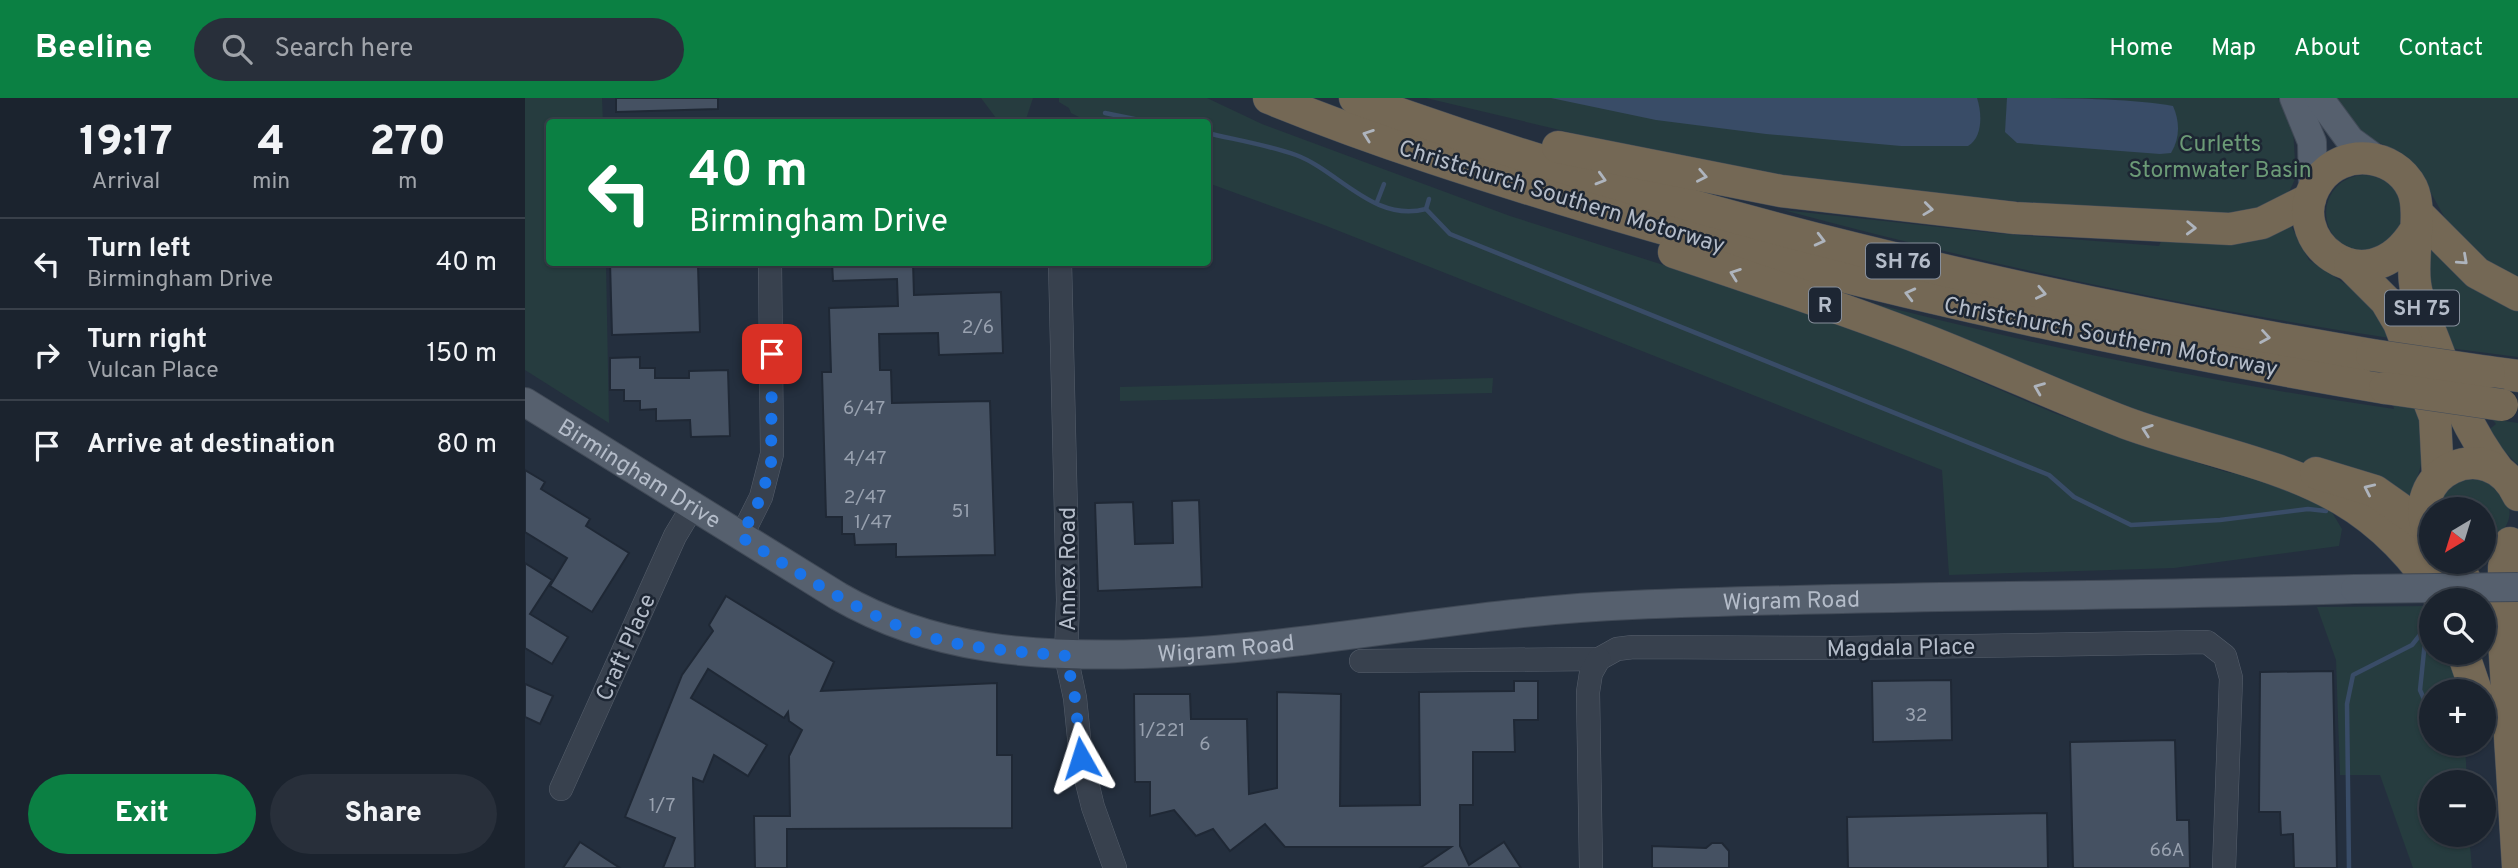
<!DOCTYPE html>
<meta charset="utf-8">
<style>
:root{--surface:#1b232e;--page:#282f3a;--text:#f1f3f6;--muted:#a0a4aa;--line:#39404a;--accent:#0b8043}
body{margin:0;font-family:Overpass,sans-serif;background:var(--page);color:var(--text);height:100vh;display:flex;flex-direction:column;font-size:26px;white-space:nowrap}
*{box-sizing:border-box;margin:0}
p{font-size:23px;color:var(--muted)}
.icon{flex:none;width:38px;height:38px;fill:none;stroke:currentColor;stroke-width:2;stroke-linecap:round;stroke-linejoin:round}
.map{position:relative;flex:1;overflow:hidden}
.sheet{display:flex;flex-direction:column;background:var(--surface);width:525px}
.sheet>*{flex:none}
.guide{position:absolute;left:21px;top:21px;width:665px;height:147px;border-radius:7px;box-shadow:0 2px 5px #0004,0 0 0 2px var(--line);background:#0b8043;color:#fff;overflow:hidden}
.needle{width:46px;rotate:218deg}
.buttons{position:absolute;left:1894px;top:399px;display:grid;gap:14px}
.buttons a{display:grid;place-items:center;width:77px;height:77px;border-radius:50%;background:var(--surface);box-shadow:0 2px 5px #0004,0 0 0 2px var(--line);font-size:35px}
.pin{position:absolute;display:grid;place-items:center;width:60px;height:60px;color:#fff;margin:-30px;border-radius:14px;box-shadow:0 4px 10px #0006}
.me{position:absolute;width:77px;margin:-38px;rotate:354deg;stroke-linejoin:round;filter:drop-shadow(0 0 5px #0008)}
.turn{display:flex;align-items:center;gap:24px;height:147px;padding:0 28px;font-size:32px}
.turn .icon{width:91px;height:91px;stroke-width:2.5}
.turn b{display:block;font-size:49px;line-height:60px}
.eta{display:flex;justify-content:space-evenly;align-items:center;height:119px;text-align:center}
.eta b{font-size:42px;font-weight:800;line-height:49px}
.action{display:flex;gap:14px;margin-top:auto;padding:14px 28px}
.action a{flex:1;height:80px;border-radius:42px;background:var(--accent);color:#fff;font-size:28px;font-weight:800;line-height:80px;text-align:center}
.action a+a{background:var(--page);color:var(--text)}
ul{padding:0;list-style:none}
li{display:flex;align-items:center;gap:21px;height:91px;padding:0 28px;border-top:2px solid var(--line)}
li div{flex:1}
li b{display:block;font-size:26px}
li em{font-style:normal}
header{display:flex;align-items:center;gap:42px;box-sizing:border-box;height:98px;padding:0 35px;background:var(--accent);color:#fff}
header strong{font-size:33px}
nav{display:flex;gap:38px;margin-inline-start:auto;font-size:24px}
.search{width:490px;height:63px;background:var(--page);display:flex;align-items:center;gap:18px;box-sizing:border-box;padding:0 24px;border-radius:38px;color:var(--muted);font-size:26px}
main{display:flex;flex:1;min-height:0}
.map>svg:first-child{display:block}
.green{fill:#263c3f}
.water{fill:#394c67}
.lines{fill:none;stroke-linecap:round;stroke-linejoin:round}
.stream{stroke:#394c67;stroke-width:4.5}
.building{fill:#455162;stroke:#1f2835;stroke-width:2}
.minor-casing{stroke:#565f6c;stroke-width:24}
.major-casing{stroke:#414a57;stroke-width:30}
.highway-casing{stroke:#434c59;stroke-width:33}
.minor{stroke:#38414e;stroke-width:23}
.major{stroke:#56606e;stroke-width:28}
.highway{stroke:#746855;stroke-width:32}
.major-bridge-casing{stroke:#414a57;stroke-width:30;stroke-linecap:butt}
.highway-bridge-casing{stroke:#434c59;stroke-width:33;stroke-linecap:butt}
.major-bridge{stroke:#56606e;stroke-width:28}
.highway-bridge{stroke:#746855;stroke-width:32}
.oneway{stroke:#aeb4bd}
.route{stroke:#1a73e8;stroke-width:12;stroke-dasharray:0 21.6}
.labels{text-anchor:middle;stroke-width:5;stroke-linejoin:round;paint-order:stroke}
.number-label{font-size:19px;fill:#98a1af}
.shield{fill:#1d2633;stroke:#878f9c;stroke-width:2}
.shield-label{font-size:21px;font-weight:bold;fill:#b4bcc9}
.park-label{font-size:23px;fill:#6b9a76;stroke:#1d2633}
.street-label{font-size:23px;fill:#b4bcc9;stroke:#1d2633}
</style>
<header>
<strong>Beeline</strong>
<div class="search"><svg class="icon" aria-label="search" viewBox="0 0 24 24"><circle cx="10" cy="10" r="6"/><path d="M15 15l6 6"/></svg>Search here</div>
<nav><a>Home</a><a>Map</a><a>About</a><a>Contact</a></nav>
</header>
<main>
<section class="sheet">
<div class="eta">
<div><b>19:17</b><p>Arrival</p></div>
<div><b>4</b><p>min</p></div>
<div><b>270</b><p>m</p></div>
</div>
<ul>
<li><svg class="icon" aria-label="left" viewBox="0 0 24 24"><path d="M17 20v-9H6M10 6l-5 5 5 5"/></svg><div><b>Turn left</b><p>Birmingham Drive</p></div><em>40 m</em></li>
<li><svg class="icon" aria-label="right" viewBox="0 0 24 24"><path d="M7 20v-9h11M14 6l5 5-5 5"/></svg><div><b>Turn right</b><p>Vulcan Place</p></div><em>150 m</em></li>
<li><svg class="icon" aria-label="arrive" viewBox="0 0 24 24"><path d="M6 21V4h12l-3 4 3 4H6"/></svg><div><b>Arrive at destination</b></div><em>80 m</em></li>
</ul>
<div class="action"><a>Exit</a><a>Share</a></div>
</section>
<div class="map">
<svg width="1993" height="770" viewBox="0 0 1993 770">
<rect width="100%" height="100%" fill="#242f3e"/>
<g class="green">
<polygon points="0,0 77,0 78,24 24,24 24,164 81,165 84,325 0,272"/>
<polygon points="456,0 508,0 500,24 474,24"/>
<polygon points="534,0 682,0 737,26 985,118 1276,211 1347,237 1529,315 1600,341 1701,374 1726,378 1802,406 1817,431 1814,448 1649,470 1424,477 1417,372 799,127 683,85 682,24 564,24 546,15 544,10 534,4"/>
<polygon points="901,0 1753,0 1768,31 1771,79 1765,92 1756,100 1716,117 1534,108 1259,79 1098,47"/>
<polygon points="1809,0 1993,0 1993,179 1970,171 1921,122 1891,68 1875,54 1848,42 1830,27"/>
<circle cx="1839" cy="115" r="38"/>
<path d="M1258 112 1469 135 1634 148 1637 141 1765 126 1784 162 1840 199 1854 215 1865 240C1660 209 1458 166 1258 112Z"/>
<polygon points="1904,148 1993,210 1993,259 1924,250 1904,187"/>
<path d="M1316 197C1498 245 1682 284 1869 311L1868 307 1893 310C1904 338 1898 375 1883 400L1803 371 1655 330Z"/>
<polygon points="968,280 967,295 595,303 595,289"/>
<polygon points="1967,321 1993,325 1993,367 1961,334 1971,326"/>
<path d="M1941 380 1964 383C1970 390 1979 398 1983 406 1990 424 1973 442 1958 448V411H1914C1917 395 1927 388 1941 380Z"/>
<polygon points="1906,508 1906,555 1926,555 1936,593 1906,593 1906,646 1940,646 1942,684 1906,684 1906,737 1944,737 1947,770 1888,770 1855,677 1815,677 1811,562 1792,509"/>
</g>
<g class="water">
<path d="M1026 0H1452C1457 15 1458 39 1443 48H1376L1241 36 1131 22Z"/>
<path d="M1482 0C1529 0 1605 0 1648 8 1655 24 1655 40 1646 55L1635 56 1492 45 1480 34Z"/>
</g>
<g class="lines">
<g class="stream">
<polyline points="580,15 624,24"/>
<path d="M682 35C712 42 743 47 771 57 814 73 849 125 901 111"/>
<polyline points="852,104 859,86"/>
<polyline points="901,111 925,136 1524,377 1549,399 1606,427 1695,422 1783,411 1801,413"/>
<polyline points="901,111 904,101"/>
<polyline points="1901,534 1895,592 1906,617"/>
<polyline points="1824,770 1822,606 1828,577 1887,547 1906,523"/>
</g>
</g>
<g class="building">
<polygon points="91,0 193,0 193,11 91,14"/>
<polygon points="85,164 112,164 112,168 173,167 175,234 87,237"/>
<polygon points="307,164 388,164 389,197 476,194 478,255 414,257 413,235 354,236 355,272 366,272 367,305 465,303 470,457 371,459 371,446 330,447 329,436 317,436 317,419 301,419 297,274 306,274 304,210 373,208 372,181 308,183"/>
<polygon points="115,259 115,270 130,270 130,280 164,280 164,273 203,272 205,338 166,339 165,322 131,323 131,311 115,312 115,303 99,303 99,292 85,292 85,260"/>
<polygon points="0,372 20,384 16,391 65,421 61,428 104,455 67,514 25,488 42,460 0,434"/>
<polygon points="674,402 677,489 573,493 570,405 608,404 610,446 648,445 647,403"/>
<polygon points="0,465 27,482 5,516 43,539 27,566 0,550"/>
<polygon points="201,498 309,564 296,593 472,585 472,657 487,657 487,730 262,731 262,770 230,770 229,718 265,718 264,658 277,632 264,623 263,614 259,620 183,571 166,600 242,647 223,678 189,657 178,684 168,680 170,770 138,770 150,740 100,719 157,577 188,533 184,527"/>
<polygon points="1808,573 1812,770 1769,770 1768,736 1756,737 1755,714 1734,714 1735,574"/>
<polygon points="1426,582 1427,642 1348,644 1347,583"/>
<polygon points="989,583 1013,583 1013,622 989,622 990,654 948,654 948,707 935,707 935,748 944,767 979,744 996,770 895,770 926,749 760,749 740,726 705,753 688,731 671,738 649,712 625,718 625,684 610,684 609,596 665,596 666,621 722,621 724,696 752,690 752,594 816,596 815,708 895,707 894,594 989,593"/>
<polygon points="0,586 28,598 15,626 0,619"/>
<polygon points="1650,642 1652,722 1664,722 1665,770 1548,770 1545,644"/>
<polygon points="1522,715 1523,770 1323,770 1322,719"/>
<polygon points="55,744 95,770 38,770"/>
<polygon points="1187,745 1197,745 1204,753 1204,770 1127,770 1127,748 1181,750"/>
</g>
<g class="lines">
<g class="minor-casing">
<g id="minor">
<polyline points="535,164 543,502 541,558 550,600 556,660 568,709 590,770"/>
<polyline points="216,439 236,399 247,356 245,164"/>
<polyline points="836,563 1074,561 1092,551 1108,549 1322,550 1682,544 1700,558 1706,580 1699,770"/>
<polyline points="36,691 150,438 168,408"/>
<polyline points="1066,770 1063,594 1066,575 1074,561"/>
</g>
</g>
<g class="major-casing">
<g id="major">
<polyline points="1769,0 1787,44 1788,91"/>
<polyline points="1794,0 1825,42 1851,61"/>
<path id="s1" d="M0 304 313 498C408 553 511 559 618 556 782 551 943 513 1107 507 1348 497 1589 499 1830 491"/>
</g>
</g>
<g class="highway-casing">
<g id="highway">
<path d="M744 0C852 44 963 79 1074 112 1333 189 1594 245 1860 290"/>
<path d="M830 0C1160 119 1501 199 1847 257"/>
<polyline points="1033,49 1256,93 1490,120 1705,131 1737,125 1785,101"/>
<polyline points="1892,115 1952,175 1993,197"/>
<path d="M1890 133C1841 212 1752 140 1794 82 1817 50 1869 54 1887 90 1898 113 1886 156 1890 185 1892 203 1901 223 1908 240 1926 288 1942 332 1974 373"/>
<path d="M1149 154C1233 182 1317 210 1400 242 1467 268 1533 299 1601 325 1672 351 1750 363 1816 401 1857 425 1892 461 1916 502"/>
<polyline points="1825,167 1861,203 1874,225 1910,319 1913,378"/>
<polyline points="1964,274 1993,278"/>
<polyline points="1791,375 1850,393 1901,429"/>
<path d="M1906 439C1874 375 1964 333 1993 397"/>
<polyline points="1985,445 1979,469 1979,542 1993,769"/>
<polyline points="1931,464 1950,502"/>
<polyline points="1938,555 1951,593"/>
</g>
</g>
<use href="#minor" class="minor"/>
<use href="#major" class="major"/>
<use href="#highway" class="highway"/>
<g class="major-bridge-casing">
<polyline id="major-bridge" points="1830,491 1993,489"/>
</g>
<g class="highway-bridge-casing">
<g id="highway-bridge">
<polyline points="1847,257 1964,274"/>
<polyline points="1860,290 1977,307"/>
</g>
</g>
<use href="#major-bridge" class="major-bridge"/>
<use href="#highway-bridge" class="highway-bridge"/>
</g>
<defs><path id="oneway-chevron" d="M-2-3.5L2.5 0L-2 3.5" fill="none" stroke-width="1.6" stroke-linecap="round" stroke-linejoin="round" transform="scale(1.75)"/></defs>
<g class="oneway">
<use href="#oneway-chevron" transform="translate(843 37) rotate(-160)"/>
<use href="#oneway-chevron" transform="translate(1177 78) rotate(11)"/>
<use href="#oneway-chevron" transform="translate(1076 81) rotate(16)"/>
<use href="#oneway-chevron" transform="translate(1403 111) rotate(7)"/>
<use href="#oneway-chevron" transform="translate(1666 130) rotate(2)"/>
<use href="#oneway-chevron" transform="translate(1295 142) rotate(14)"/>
<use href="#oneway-chevron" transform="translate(1938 162) rotate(42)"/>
<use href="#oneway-chevron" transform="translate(1210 176) rotate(-160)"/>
<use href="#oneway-chevron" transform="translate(1516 195) rotate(12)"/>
<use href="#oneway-chevron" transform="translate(1385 196) rotate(-166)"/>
<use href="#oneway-chevron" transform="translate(1740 239) rotate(9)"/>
<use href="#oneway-chevron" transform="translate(1514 290) rotate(-158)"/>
<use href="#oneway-chevron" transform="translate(1622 332) rotate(-161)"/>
<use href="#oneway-chevron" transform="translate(1844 391) rotate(-155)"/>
</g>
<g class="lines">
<path class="route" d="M247 256 246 366 236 399 216 439C276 476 335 517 404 539 448 552 495 553 541 558L550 600 556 660"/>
</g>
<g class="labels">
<g class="number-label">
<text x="453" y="235">2/6</text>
<text x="339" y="316">6/47</text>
<text x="340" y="366">4/47</text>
<text x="340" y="405">2/47</text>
<text x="436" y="419">51</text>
<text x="348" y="430">1/47</text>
<text x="1391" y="623">32</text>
<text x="637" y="638">1/221</text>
<text x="680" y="652">6</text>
<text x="137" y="713">1/7</text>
<text x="1642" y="758">66A</text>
</g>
<g class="shield">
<rect x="1341" y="145.5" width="74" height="35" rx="5"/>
<rect x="1284" y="189.5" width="32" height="35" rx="5"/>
<rect x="1860" y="192.5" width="74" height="35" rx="5"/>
</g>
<g class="shield-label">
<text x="1378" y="170">SH 76</text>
<text x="1300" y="214">R</text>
<text x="1897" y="217">SH 75</text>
</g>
<g class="park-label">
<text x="1695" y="53">Curletts<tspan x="1695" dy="26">Stormwater Basin</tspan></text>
</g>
<g class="street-label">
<text transform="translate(1037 98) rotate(17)" y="8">Christchurch Southern Motorway</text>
<text transform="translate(1586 238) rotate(11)" y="8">Christchurch Southern Motorway</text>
<text dy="8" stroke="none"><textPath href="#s1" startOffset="135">Birmingham Drive</textPath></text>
<text transform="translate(542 471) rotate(-90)" y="8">Annex Road</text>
<text dy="8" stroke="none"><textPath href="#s1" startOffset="1334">Wigram Road</textPath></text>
<text transform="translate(100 549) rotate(-66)" y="8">Craft Place</text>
<text transform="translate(1376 549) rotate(-1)" y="8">Magdala Place</text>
<text dy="8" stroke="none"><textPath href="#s1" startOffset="766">Wigram Road</textPath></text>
</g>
</g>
</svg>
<div class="buttons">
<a><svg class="needle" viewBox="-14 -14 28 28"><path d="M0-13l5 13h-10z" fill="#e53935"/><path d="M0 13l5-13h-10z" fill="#a0a4aa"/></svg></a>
<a><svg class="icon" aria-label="search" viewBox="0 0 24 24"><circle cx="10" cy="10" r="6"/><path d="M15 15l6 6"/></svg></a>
<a>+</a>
<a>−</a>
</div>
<div class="pin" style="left:247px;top:256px;background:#d93025"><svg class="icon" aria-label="arrive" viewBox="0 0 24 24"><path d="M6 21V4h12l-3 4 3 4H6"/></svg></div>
<svg class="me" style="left:556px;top:660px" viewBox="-20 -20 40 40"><path d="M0-17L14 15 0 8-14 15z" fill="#1a73e8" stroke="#fff" stroke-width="4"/></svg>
<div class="guide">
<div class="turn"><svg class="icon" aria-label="left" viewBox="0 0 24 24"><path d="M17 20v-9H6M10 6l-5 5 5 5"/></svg><div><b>40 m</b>Birmingham Drive</div></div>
</div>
</div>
</main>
